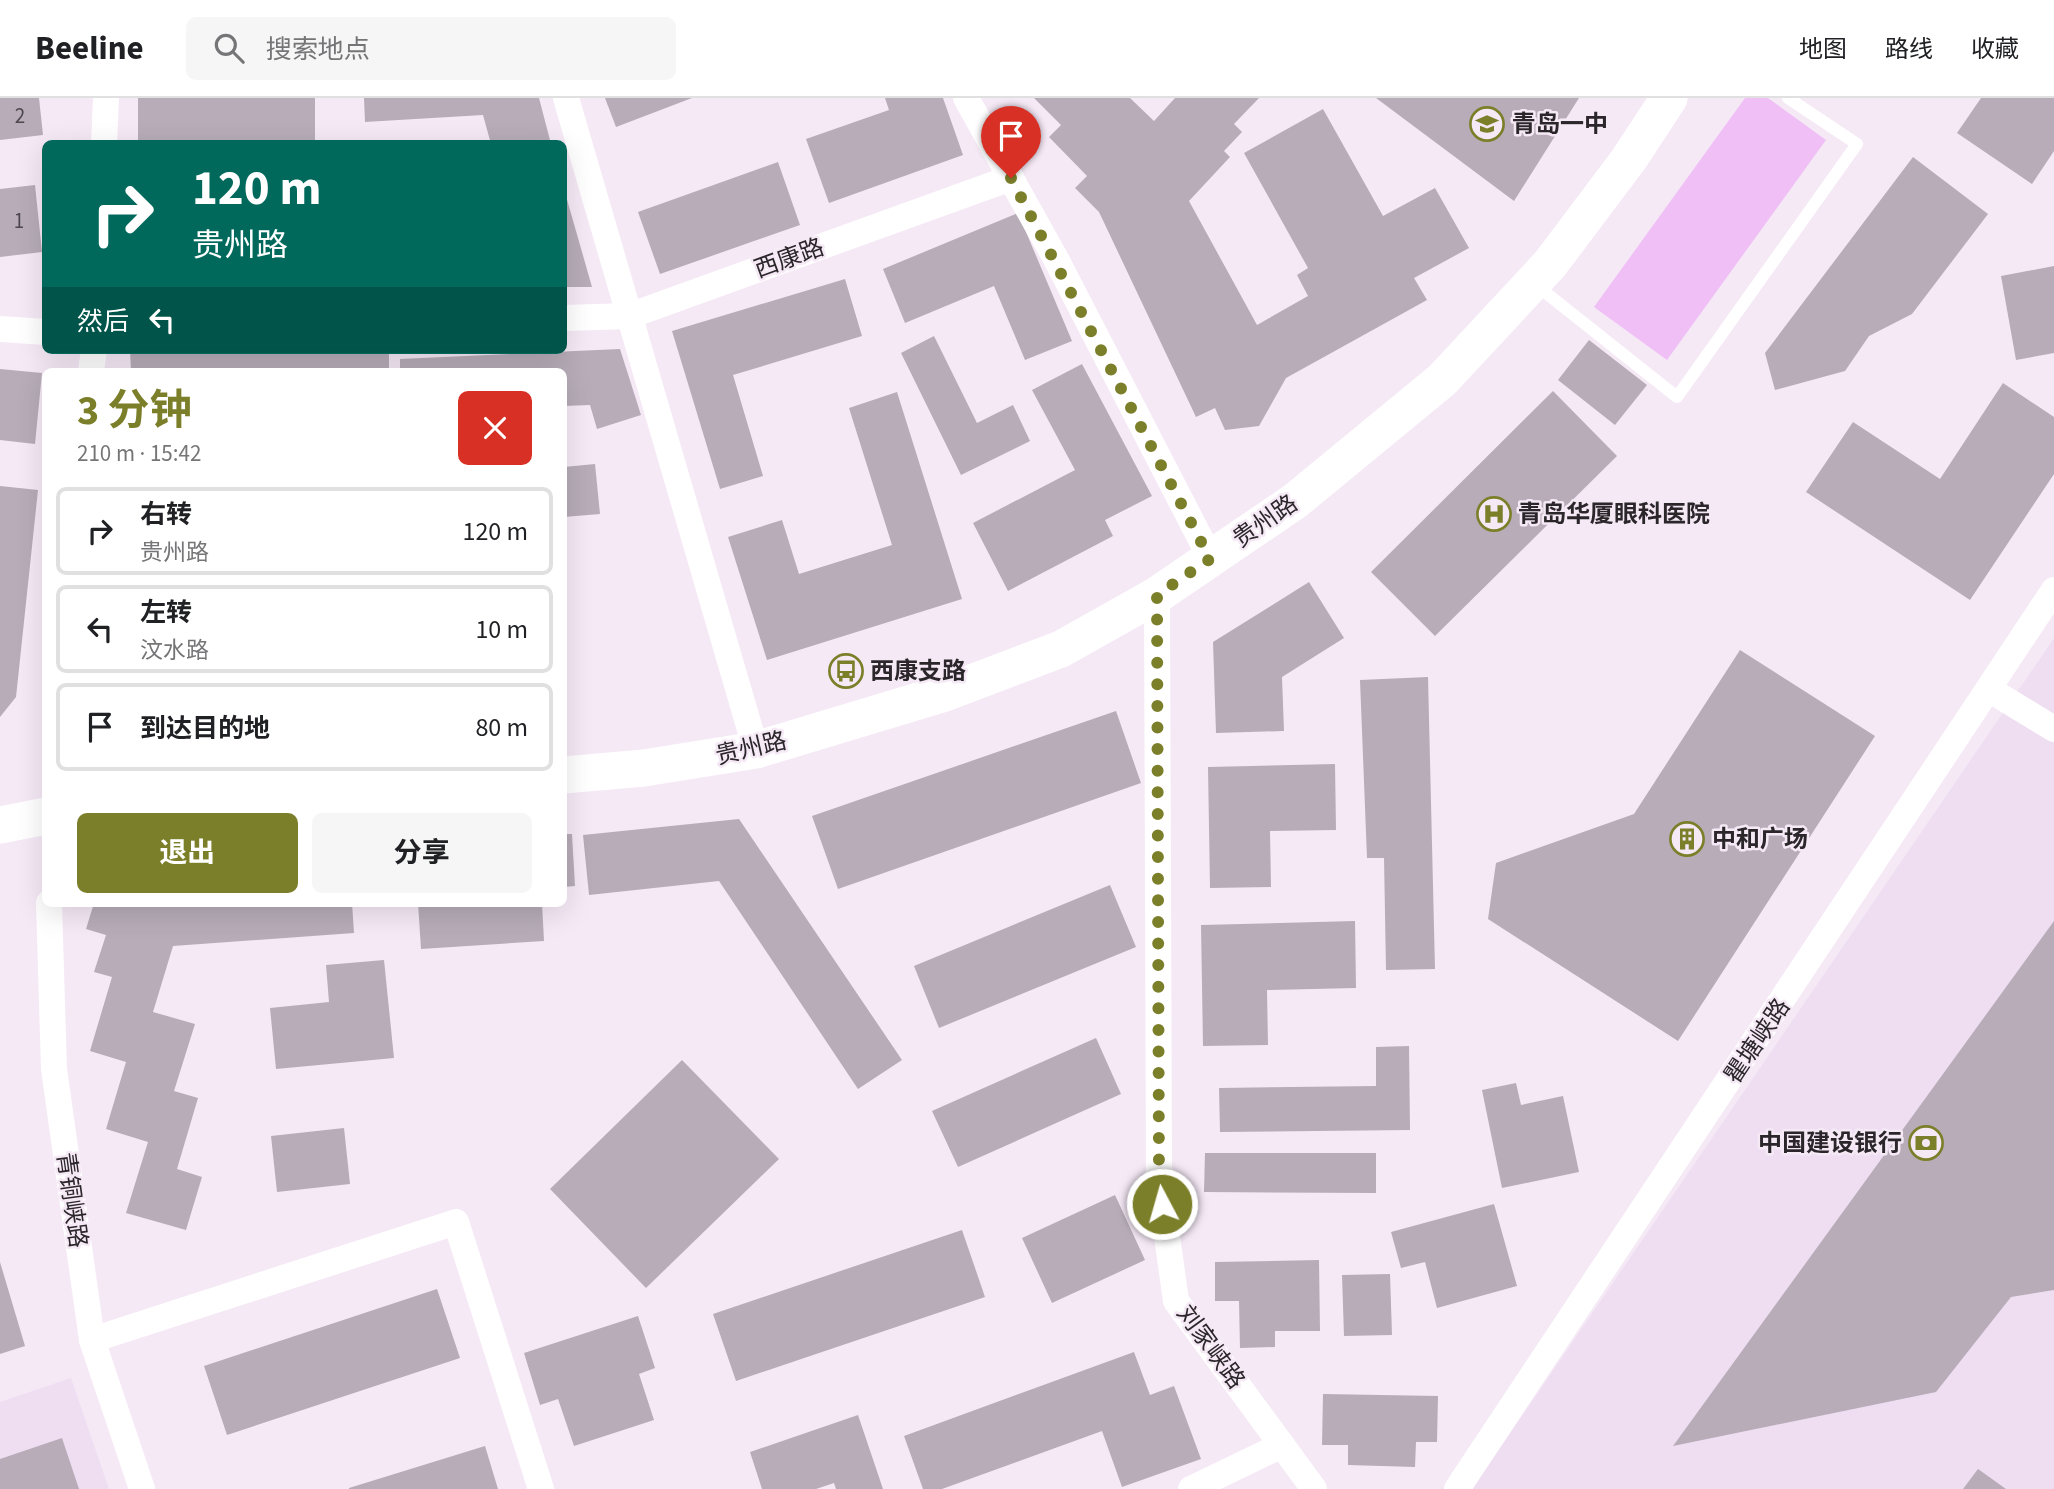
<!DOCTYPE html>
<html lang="zh">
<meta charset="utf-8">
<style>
:root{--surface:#fff;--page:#f6f6f6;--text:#202124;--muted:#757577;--line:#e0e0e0;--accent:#7c7f29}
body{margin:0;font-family:"Source Sans 3","Noto Sans SC",sans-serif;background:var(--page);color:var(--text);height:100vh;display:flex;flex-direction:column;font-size:26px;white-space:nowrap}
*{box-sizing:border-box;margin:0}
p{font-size:23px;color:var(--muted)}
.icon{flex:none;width:38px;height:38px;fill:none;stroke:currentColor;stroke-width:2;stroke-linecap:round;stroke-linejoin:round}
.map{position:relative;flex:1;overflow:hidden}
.details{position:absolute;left:42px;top:270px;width:525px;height:539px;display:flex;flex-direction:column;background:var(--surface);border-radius:10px;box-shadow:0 7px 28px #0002}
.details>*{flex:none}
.guide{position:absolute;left:42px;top:42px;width:525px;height:214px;border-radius:10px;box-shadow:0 7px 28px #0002;background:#00695c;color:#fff;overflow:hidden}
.pin{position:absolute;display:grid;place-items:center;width:60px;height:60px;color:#fff;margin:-72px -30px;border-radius:50% 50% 50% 0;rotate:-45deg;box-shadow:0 0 7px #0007}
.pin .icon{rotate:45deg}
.me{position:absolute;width:77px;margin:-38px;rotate:354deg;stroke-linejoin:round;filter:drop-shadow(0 0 5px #0008)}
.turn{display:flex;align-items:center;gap:24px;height:147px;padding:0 35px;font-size:32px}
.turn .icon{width:91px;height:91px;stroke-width:2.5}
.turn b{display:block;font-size:49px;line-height:60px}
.then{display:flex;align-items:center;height:66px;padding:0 35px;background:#0003;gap:14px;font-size:26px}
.round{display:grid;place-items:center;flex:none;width:74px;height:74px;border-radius:10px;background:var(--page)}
.summary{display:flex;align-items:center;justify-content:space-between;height:119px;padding:0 35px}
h1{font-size:42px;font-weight:700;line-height:52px;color:var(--accent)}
.action{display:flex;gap:14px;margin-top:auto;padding:14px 35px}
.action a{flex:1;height:80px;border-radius:10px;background:var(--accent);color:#fff;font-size:28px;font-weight:700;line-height:80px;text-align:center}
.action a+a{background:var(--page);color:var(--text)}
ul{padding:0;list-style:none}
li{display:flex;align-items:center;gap:21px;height:88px;margin:0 14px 10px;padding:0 21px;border:4px solid var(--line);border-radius:10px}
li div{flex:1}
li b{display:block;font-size:26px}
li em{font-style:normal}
header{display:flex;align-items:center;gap:42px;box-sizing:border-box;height:98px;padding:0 35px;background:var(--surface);border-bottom:2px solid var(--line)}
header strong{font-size:33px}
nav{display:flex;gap:38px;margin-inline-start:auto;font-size:24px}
.search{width:490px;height:63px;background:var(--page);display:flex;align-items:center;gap:18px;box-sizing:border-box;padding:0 24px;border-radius:10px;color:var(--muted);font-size:26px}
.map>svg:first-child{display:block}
.built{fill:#efdef2}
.green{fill:#efbff6}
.building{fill:#b7acb8}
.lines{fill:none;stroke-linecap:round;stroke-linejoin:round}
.service{stroke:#fff;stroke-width:12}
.minor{stroke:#fff;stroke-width:26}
.secondary{stroke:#fff;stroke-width:37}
.route{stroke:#7c7f29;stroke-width:12;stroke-dasharray:0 21.6}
.labels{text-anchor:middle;stroke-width:5;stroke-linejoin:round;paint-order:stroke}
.number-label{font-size:21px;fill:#4d484e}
.poi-label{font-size:24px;font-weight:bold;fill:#2a262a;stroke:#f5e9f6;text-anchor:start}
.street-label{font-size:24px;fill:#2a262a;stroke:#f5e9f6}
</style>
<header>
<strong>Beeline</strong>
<div class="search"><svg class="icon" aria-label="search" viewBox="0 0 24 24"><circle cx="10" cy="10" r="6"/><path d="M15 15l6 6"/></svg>搜索地点</div>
<nav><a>地图</a><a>路线</a><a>收藏</a></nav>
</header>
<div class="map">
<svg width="2054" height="1391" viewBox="0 0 2054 1391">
<rect width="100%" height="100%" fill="#f5e9f6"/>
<g class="built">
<polygon points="2054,540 2054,1391 1472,1391"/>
<polygon points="71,1280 109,1391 0,1391 0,1304"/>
</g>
<polygon class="green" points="1745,0 1768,0 1826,42 1667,262 1594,209"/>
<g class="building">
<polygon points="0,0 39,0 43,37 0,42"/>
<rect x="138" y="0" width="177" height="46"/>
<polygon points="364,0 539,0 551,46 491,46 483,17 365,24"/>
<polygon points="605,0 692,0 616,29"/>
<polygon points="885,0 943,0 963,57 829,105 806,41 889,12"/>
<polygon points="1034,0 1130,0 1154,23 1175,0 1259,0 1234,26 1242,34 1224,53 1230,59 1189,103 1257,227 1308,198 1297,177 1308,170 1244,55 1323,11 1383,118 1435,90 1469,150 1414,180 1427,202 1286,280 1259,328 1225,332 1215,310 1196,319 1099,114 1075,90 1087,78 1049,39 1061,27"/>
<polygon points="1376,0 1579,0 1514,103"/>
<polygon points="1981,0 2054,0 2054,53 2032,86 1957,35"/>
<polygon points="1913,59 1988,116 1912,216 1869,238 1845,273 1775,292 1765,255"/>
<polygon points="778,64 800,127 660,176 638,114"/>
<polygon points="35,87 42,154 0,159 0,91"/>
<polygon points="564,91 592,189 564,189"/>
<polygon points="1018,115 1072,243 1025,262 994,188 905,225 883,171"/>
<polygon points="2054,168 2054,255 2016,262 2001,178"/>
<polygon points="845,181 862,238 733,277 763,378 720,391 672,233"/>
<polygon points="934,238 977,325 1013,307 1030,343 961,377 901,255"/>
<polygon points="1589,242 1647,287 1615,327 1558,282"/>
<polygon points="620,251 641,317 597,331 590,307 564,308 564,273 400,273 400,261"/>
<polygon points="130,252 389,252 389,273 131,273"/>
<polygon points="1082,266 1152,398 1105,422 1113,438 1008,493 973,425 1075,372 1032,292"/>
<polygon points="0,271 42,275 35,346 0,342"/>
<polygon points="2003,285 2054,319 2054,376 1970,502 1806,394 1853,324 1940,381"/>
<polygon points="1553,293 1617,358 1435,538 1371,474"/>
<polygon points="897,294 962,501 767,562 728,439 782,422 799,476 892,447 849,310"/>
<polygon points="595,366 600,416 564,419 564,369"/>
<polygon points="0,388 38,392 16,599 0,619"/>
<polygon points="1309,484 1344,540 1282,579 1284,633 1216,635 1213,544"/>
<polygon points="1740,552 1875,638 1678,943 1488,821 1496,765 1634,716"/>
<polygon points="1428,579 1435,871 1386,872 1384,760 1367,760 1360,582"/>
<polygon points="1116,613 1141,685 838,791 812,718"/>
<polygon points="1335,666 1336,732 1270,733 1271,789 1210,790 1208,669"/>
<polygon points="739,721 902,962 858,991 719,783 589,797 583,737"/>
<polygon points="564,736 572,736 575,788 564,789"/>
<polygon points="1110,787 1136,849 939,930 914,868"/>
<polygon points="94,805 352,805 354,835 173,848 153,914 195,926 174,993 198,1000 177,1071 202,1079 186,1132 126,1115 148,1044 106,1031 126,964 90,953 112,879 94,874 106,837 86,831"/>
<polygon points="418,805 542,805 544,843 421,851"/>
<polygon points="1355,823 1356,890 1267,892 1268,947 1203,948 1201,827"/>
<polygon points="2054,823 2054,1192 2011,1199 1936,1294 1673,1348"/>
<polygon points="384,862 394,960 276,971 270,910 329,904 326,867"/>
<polygon points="1096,940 1121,996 958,1069 932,1013"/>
<polygon points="1409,948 1410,1032 1220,1034 1219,990 1376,988 1376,949"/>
<polygon points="682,962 779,1061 646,1190 550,1091"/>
<polygon points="1516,985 1521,1007 1563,998 1579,1074 1502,1090 1482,992"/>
<polygon points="344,1030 350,1086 277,1094 271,1038"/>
<polygon points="1205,1055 1376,1055 1376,1095 1204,1094"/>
<polygon points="1115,1097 1145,1162 1052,1205 1022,1140"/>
<polygon points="1494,1106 1517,1188 1437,1210 1425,1164 1401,1170 1391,1134"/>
<polygon points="962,1132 985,1199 736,1283 713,1216"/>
<polygon points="1319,1162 1320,1233 1275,1233 1275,1249 1240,1250 1239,1203 1215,1203 1215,1164"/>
<polygon points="0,1164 25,1248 0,1256"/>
<polygon points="1390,1176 1392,1237 1344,1238 1342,1177"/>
<polygon points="437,1191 460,1260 227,1337 204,1268"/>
<polygon points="638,1218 655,1270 639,1276 654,1322 574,1348 558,1301 540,1307 524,1255"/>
<polygon points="1134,1254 1150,1297 1174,1288 1201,1361 1122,1389 1102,1333 942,1391 923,1391 904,1338"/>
<polygon points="1323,1296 1438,1298 1437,1344 1416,1344 1415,1369 1348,1367 1348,1347 1322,1347"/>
<polygon points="858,1317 883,1391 836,1391 834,1385 816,1391 762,1391 750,1354"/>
<polygon points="62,1340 79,1391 0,1391 0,1361"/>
<polygon points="485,1348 498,1391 349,1391 349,1390"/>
<polygon points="1978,1371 2006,1391 1963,1391"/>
</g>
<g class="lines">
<polyline class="service" points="1536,187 1677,299 1857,46 1788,0"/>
<g class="minor">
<polyline points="566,0 756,652"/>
<polyline points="966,0 1056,161 1211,461"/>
<polyline points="104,46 106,0"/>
<polyline points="564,220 629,218 1011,80"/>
<polyline points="0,231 46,234"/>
<polyline points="91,273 94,252"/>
<polyline points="1157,497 1159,1081 1176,1203 1314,1391"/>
<polyline points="1990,592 2054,631"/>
<polyline points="49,805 54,971 92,1242 142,1391"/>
<polyline points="92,1242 456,1124 541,1391"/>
<polyline points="1191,1391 1282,1347"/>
<polyline points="1457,1391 2054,492"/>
</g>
<g class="secondary">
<polyline points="564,677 644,670 756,652 945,595 1061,551 1157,497 1295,403 1442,282 1550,166 1629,61 1669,0"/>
<polyline points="0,727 46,718"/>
</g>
</g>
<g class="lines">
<polyline class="route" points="1011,80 1210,461 1157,497 1159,1081 1162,1106"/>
</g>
<defs>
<g id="school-ring" transform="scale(1.75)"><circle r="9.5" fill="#f5e9f6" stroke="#7c7f29" stroke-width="1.5"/><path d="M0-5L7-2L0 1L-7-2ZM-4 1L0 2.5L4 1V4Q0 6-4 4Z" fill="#7c7f29"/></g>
<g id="hospital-ring" transform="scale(1.75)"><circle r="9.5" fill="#f5e9f6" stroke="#7c7f29" stroke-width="1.5"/><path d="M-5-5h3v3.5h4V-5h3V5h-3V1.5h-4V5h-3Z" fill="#7c7f29"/></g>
<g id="bus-ring" transform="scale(1.75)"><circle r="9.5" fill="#f5e9f6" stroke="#7c7f29" stroke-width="1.5"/><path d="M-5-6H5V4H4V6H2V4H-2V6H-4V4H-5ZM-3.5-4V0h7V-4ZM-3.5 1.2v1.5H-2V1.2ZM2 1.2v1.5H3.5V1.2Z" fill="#7c7f29"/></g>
<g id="building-ring" transform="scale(1.75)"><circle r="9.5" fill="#f5e9f6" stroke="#7c7f29" stroke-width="1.5"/><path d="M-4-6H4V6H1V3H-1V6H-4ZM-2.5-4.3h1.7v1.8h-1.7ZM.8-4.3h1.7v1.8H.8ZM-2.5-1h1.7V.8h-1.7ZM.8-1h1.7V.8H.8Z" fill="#7c7f29"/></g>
<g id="bank-ring" transform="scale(1.75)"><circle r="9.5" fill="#f5e9f6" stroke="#7c7f29" stroke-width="1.5"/><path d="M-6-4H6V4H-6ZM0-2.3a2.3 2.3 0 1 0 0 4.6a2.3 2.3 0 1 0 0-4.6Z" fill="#7c7f29"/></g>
</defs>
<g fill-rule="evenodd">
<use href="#school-ring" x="1487" y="26"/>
<use href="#hospital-ring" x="1494" y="416"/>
<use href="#bus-ring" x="846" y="573"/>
<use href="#building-ring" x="1687" y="741"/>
<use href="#bank-ring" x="1926" y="1045"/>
</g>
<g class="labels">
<g class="number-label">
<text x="20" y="25">2</text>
<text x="19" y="130">1</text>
</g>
<g class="poi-label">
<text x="1512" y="34">青岛一中</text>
<text x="1518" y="424">青岛华厦眼科医院</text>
<text x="870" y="581">西康支路</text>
<text x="1712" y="749">中和广场</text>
<text x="1902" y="1053" text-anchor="end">中国建设银行</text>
</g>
<g class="street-label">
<text transform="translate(789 160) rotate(-20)" y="8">西康路</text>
<text transform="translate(1265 423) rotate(-35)" y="8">贵州路</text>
<text transform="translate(751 650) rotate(-13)" y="8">贵州路</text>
<text transform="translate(1757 943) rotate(-56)" y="8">瞿塘峡路</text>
<text transform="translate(72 1102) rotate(82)" y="8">青铜峡路</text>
<text transform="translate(1211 1249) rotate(54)" y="8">刘家峡路</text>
</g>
</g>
</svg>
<div class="pin" style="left:1011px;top:80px;background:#d93025"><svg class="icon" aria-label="arrive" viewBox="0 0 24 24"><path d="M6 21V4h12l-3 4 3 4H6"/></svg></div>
<svg class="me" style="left:1162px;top:1106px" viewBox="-20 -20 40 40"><circle r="17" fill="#7c7f29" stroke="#fff" stroke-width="3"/><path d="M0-11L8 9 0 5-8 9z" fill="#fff"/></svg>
<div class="guide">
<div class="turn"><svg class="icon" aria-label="right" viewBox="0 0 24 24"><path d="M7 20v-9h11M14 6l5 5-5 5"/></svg><div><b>120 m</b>贵州路</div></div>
<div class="then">然后<svg class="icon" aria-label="left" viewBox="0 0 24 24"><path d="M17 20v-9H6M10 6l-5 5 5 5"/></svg></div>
</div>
<section class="details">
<div class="summary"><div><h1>3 分钟</h1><p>210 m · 15:42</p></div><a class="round" style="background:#d93025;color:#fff"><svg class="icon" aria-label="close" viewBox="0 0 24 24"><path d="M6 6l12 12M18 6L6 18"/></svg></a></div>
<ul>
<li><svg class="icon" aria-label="right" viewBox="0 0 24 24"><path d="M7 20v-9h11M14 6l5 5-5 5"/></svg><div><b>右转</b><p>贵州路</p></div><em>120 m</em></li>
<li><svg class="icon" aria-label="left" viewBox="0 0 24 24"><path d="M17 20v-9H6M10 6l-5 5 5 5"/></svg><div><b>左转</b><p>汶水路</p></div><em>10 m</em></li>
<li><svg class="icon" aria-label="arrive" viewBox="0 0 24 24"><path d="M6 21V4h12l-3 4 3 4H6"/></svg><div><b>到达目的地</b></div><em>80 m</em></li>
</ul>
<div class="action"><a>退出</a><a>分享</a></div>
</section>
</div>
